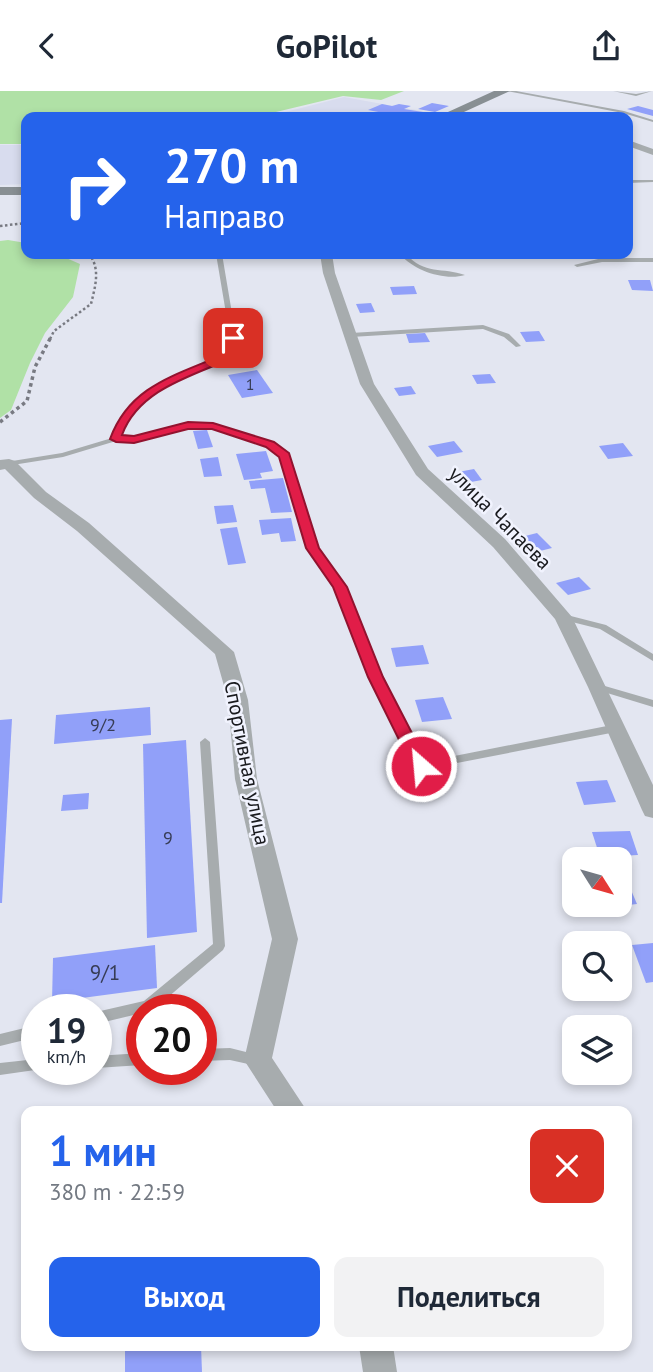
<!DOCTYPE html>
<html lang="ru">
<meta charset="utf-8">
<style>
:root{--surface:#fff;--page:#f2f2f3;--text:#1f2937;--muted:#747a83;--accent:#2563eb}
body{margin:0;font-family:"PT Sans",sans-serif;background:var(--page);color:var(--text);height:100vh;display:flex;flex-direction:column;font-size:26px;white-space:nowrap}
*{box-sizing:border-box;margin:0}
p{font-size:23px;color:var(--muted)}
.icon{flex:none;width:38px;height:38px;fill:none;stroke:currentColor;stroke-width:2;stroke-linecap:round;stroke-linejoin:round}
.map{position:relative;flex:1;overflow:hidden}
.panel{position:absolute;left:21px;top:1015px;width:611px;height:245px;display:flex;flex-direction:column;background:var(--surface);border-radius:14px;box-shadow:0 4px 10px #0003}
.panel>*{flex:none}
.hud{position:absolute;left:21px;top:21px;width:612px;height:147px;border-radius:14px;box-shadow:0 4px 10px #0003;background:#2563eb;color:#fff;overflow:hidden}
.needle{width:46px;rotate:127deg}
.controls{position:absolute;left:562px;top:756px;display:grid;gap:14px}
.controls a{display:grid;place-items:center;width:70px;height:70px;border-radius:14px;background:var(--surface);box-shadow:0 4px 10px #0003;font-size:35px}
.speed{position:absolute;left:21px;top:903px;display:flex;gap:14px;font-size:35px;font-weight:700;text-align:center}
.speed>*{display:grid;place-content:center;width:91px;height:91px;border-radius:50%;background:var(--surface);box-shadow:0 4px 10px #0003;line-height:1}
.speed small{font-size:18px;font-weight:400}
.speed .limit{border:10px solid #d22;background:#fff;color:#111}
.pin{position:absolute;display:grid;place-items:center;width:60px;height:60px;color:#fff;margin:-30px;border-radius:14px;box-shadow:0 4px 10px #0006}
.me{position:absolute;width:77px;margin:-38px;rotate:333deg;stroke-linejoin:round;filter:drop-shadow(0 0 5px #0008)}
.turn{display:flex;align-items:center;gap:24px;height:147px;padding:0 28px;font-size:32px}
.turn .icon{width:91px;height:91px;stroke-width:2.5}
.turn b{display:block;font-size:49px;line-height:60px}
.round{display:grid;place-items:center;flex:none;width:74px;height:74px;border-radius:14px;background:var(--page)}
.headline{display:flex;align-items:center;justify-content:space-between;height:119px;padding:0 28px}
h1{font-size:42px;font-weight:700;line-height:52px;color:var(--accent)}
.action{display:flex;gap:14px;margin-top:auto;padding:14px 28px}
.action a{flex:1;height:80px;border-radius:14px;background:var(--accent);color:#fff;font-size:28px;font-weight:700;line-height:80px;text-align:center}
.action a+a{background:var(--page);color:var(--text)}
header{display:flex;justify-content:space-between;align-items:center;height:91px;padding:0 28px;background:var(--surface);font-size:32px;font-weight:700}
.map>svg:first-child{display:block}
.built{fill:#d8dcee}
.green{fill:#b0e1a6}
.building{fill:#91a0f9}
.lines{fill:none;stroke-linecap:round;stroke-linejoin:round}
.path-far1{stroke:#787a82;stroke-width:2.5;stroke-dasharray:2.5 2.5;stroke-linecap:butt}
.path{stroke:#787a82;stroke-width:3.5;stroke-dasharray:3.5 3.5;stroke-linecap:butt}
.service{fill:#a7acae;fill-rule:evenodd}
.minor{fill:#a7acae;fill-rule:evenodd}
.secondary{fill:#888f93;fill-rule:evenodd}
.route{fill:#e11d48;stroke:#92132f;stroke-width:2}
.labels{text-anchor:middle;stroke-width:5;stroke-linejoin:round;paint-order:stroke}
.far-number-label{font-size:16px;fill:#373c55}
.number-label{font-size:18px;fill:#373c55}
.street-label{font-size:21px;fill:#191a1e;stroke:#f1f3fe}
.near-number-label{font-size:21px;fill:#373c55}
</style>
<header><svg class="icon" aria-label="back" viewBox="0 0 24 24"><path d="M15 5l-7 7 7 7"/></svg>GoPilot<svg class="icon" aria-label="share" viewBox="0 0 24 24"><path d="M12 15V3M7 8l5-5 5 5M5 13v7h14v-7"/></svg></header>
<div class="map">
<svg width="653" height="1281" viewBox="0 0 653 1281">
<rect width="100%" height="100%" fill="#e3e6f1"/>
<g class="built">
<polygon points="344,6 432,22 422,26 266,26"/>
<polygon points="0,54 26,54 26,93 0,94"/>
</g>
<g class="green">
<polygon points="0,0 404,0 381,9 343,5 255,26 26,26 26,53 0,53"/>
<polygon points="8,149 26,152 26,163 57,163 80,173 73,206 45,242 30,272 11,319 0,327 0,150"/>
</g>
<g class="building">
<polygon points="432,12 449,15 435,21 418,18"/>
<polygon points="382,13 392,15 399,13 411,15 404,18 429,22 420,26 389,26 394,24 368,19"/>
<polygon points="638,15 653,19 653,25 627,18"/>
<polygon points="628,189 650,189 653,200 632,199"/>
<polygon points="414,195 417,203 393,204 390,196"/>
<polygon points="371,212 375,221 360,222 356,213"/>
<polygon points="539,240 545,250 526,251 520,241"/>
<polygon points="425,242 430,251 409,252 406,243"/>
<polygon points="257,279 273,302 242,307 228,284"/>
<polygon points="490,283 496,292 477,293 472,284"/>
<polygon points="411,295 416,303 399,305 394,297"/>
<polygon points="207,339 213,356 198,358 193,340"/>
<polygon points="454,350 463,361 437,366 428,355"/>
<polygon points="623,352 633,365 608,368 599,355"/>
<polygon points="266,360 273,380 260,382 262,387 244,389 236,363"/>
<polygon points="218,366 222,385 204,386 200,368"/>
<polygon points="474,378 482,389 460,393 453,382"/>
<polygon points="283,387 292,421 271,422 265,397 251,398 249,390"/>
<polygon points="233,414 237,431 217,433 214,415"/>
<polygon points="291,427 296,450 281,451 279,442 262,444 259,429"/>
<polygon points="237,436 246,472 228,474 220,438"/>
<polygon points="537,442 552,457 528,463 513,448"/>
<polygon points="579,486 591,498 568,504 556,492"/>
<polygon points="423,554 429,573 396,576 391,557"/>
<polygon points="443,606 452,628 422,631 415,609"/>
<polygon points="150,616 151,644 54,653 56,624"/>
<polygon points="12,628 2,812 0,812 0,629"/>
<polygon points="186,649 197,841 147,847 143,653"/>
<polygon points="607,689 616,711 584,714 576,691"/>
<polygon points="89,702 88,718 61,720 63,704"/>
<polygon points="630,740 638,764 600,766 592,741"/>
<polygon points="625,785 637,813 620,815 620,786"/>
<polygon points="653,852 653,891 646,892 632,854"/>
<polygon points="155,854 157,897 52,911 53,867"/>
<polygon points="125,1255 201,1255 202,1281 125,1281"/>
</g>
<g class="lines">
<g class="path-far1">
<polyline points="0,135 26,132"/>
<path d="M50 248 54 240 91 213C95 196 101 178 89 163"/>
</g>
<polyline class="path" points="0,331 27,310 35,276 51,246"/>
<g class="service">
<polygon points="507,0 516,0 624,20 653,29 653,31 623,22"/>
<polygon points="613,0 636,3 652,0 636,5"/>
<polygon points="628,89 653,89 653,91 628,92"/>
<path d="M216 163H222L236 246 227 267C217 274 204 278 193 283 158 298 137 311 120 346H134L188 332 213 333 273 351 287 363 316 457 345 496 381 586 424 671 617 633 622 637 621 640 421 679 417 678 371 586 336 496 308 457 280 366 267 355 212 337 188 336 134 350H116L63 366 6 375V371L62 362 112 347C138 293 171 289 221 266L230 246Z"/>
<path d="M400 163H406C424 184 443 176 465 184 445 190 414 180 400 163Z"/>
<polygon points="602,167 653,167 653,171 602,171 577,176 574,174"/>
<polygon points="483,234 509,243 521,255 516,256 504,246 483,238 351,246 348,244 351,242"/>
<polygon points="563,523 606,534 653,563 653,570 600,538 560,528 558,526 560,524"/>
<polygon points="598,593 653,609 653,616 594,598 593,596"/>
<polygon points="205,647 210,651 225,855 223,859 153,919 142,919 142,922 96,933 96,921 144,910 213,853 200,651"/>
<polygon points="37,934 37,946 0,955 0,943"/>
<polygon points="230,957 262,965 264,969 262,973 257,975 230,969 201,970 201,958"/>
<polygon points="142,962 142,974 96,977 96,965"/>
<polygon points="37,968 37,978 42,978 0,984 0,972"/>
</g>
<g class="minor">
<polygon points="628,49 653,58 653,64 628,55"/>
<polygon points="320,163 332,163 335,182 374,293 428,378 505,448 572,526 653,694 653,727 645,725 642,719 588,596 555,528 493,456 416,384 360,293 323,182"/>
<polygon points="9,368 15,370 46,401 89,432 234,561 248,609 257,688 298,848 272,967 307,1020 277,1020 244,969 272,848 235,688 228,609 215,563 77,440 34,407 5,378 0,379 0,369"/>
<polygon points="359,1255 393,1255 397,1281 363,1281"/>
</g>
<g class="secondary">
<polygon points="494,0 510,0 453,26 437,26"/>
<rect x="0" y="96" width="26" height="8"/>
</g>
</g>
<path class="route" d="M229 244 238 247 228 269C188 286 138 300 122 344L134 345 188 331 213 332 274 351 289 362 319 457 347 496 383 586 429 675 426 679H415L412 675 368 586 333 496 306 457 279 366 266 356 212 338H188L134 352 116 351 110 348C129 296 173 285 220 265Z"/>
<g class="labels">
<g class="far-number-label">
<text x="250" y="299">1</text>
</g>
<g class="number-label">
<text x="103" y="640">9/2</text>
<text x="168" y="753">9</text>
</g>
<g class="street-label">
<text transform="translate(500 427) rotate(45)" y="7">улица Чапаева</text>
<text transform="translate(247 672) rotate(79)" y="7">Спортивная улица</text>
</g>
<g class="near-number-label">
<text x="105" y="889">9/1</text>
</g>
</g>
</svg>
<div class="controls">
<a><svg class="needle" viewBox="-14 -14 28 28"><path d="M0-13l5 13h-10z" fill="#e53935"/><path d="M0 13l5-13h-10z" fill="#747a83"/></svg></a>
<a><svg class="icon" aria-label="search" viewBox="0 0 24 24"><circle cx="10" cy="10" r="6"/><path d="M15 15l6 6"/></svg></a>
<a><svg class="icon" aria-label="layers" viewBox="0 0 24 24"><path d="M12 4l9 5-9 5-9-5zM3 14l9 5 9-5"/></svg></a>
</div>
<div class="speed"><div>19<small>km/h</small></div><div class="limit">20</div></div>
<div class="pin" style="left:233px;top:247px;background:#d93025"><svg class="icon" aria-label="arrive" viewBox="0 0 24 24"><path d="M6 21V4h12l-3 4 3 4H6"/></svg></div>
<svg class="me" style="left:421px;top:675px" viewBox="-20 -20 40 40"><circle r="17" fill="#e11d48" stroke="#fff" stroke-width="3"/><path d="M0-11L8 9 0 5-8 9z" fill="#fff"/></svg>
<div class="hud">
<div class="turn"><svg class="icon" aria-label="right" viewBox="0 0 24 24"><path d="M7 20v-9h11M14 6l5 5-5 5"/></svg><div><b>270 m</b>Направо</div></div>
</div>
<section class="panel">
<div class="headline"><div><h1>1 мин</h1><p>380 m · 22:59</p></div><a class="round" style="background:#d93025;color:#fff"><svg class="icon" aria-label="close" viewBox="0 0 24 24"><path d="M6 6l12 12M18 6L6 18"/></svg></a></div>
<div class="action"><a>Выход</a><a>Поделиться</a></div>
</section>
</div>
